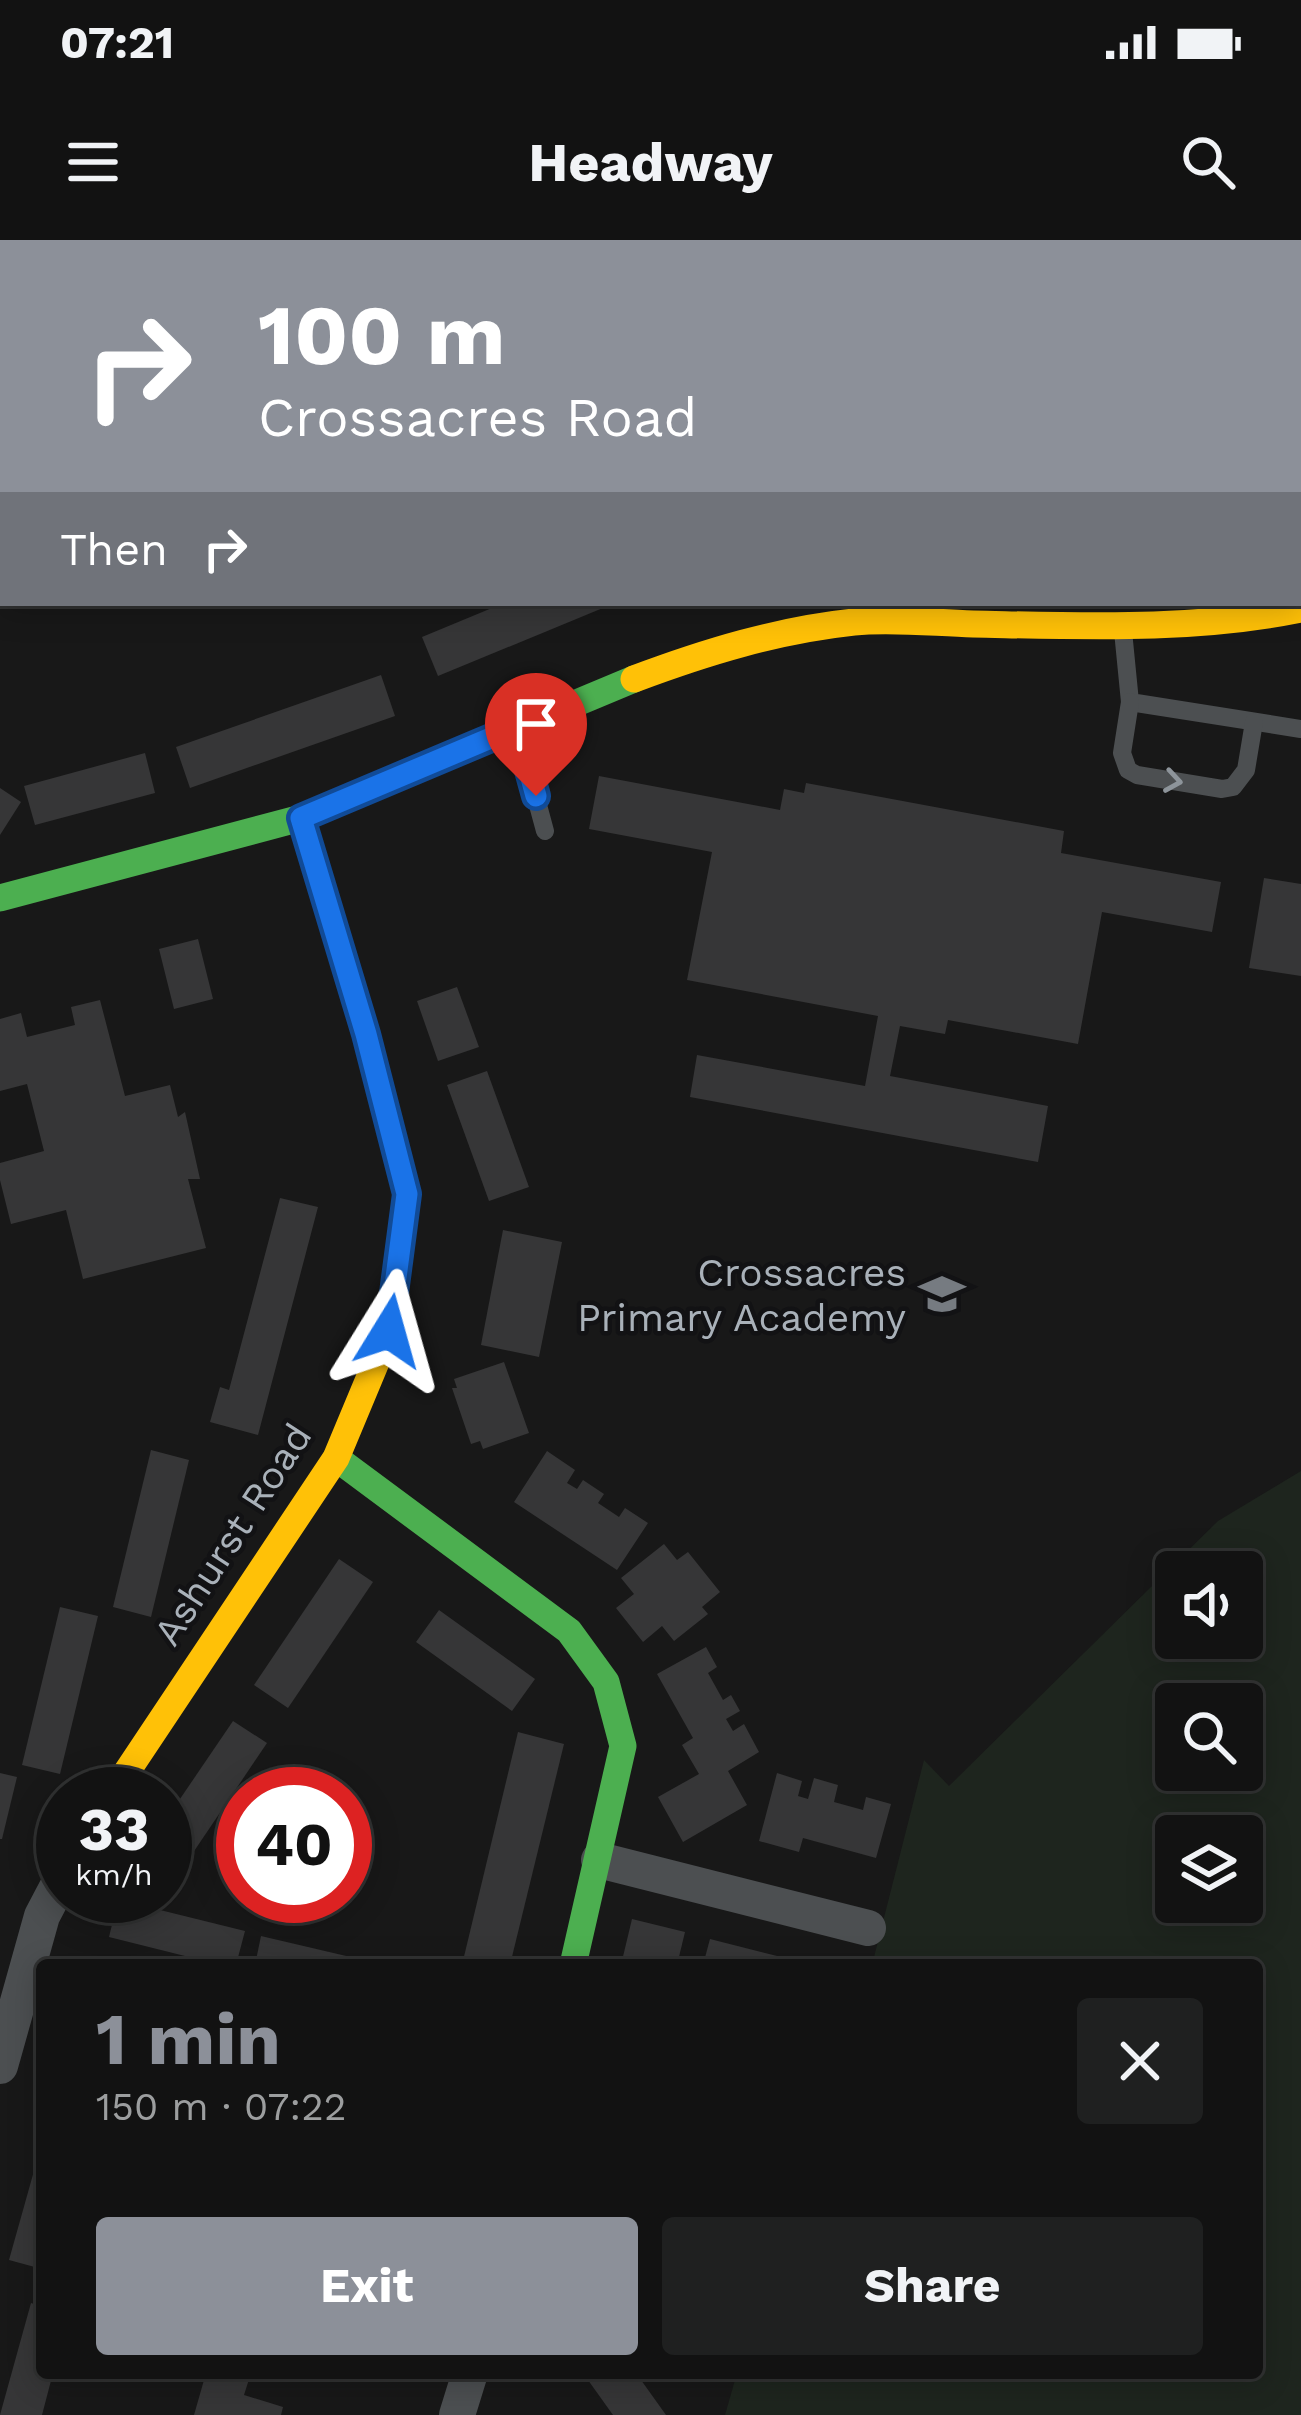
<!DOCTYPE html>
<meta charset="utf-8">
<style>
:root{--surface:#121212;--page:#1f2020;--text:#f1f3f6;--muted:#9c9e9f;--line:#313232;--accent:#8c9099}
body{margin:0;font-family:"Work Sans",sans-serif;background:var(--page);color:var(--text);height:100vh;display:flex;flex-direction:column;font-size:45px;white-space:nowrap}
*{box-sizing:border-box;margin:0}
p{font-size:39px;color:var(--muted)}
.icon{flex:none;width:66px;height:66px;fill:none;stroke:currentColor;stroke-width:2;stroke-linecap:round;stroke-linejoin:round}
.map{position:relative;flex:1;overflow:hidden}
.drawer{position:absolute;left:36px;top:1719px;width:1227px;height:420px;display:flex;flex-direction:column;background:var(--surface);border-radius:12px;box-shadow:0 6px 30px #0003,0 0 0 3px var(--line)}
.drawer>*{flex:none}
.hud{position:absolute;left:0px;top:0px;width:1302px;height:366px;box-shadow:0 6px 30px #0003,0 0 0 3px var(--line);background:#8c9099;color:#fff;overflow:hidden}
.controls{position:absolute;left:1155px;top:1311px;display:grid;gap:24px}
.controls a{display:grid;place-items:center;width:108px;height:108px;border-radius:12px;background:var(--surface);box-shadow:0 6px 30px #0003,0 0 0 3px var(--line);font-size:60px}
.speed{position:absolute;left:36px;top:1527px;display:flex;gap:24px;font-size:60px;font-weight:700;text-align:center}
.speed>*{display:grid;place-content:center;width:156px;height:156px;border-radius:50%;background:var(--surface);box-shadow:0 6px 30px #0003,0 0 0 3px var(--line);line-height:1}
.speed small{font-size:30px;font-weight:400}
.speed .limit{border:18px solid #d22;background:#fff;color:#111}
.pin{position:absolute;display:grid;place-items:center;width:102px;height:102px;color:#fff;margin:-123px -51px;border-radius:50% 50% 50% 0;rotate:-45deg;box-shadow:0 0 12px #0007}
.pin .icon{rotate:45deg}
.me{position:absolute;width:132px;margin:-66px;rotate:8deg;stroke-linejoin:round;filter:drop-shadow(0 0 9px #0008)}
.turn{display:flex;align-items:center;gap:42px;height:252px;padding:0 60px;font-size:54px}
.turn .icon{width:156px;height:156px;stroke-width:2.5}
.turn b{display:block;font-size:84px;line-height:102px}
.then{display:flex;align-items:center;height:114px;padding:0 60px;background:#0003;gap:24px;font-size:45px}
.round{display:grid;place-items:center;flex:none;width:126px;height:126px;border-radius:12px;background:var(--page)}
.overview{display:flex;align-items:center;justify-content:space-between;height:204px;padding:0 60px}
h1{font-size:72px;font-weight:700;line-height:90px;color:var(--accent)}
.action{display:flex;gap:24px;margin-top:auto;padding:24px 60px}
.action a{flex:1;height:138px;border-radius:12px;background:var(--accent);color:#fff;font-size:48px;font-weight:700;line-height:138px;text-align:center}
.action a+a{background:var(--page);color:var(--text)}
.status{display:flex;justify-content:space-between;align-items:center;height:84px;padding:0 60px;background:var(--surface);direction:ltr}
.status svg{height:33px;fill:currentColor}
header{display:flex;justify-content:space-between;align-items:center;height:156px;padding:0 60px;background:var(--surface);font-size:54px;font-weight:700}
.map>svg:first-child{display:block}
.green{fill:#1e251e;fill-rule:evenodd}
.building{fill:#363637}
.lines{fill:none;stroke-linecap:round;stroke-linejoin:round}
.path{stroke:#4e4f53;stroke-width:6;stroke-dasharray:6 9;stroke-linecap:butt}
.lane{stroke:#4c4f51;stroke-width:18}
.street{stroke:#4c4f51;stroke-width:36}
.fast{stroke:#4caf50;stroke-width:27}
.slow{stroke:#ffc107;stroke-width:27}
.oneway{stroke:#8d949a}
.route-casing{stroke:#114b97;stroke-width:30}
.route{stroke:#1a73e8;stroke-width:21}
.labels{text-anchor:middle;stroke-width:9;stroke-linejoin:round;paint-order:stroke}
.poi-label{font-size:39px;fill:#a9b1b9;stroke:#121214;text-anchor:end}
.street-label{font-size:39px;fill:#a9b1b9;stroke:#121214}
</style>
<div class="status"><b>07:21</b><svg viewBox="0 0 49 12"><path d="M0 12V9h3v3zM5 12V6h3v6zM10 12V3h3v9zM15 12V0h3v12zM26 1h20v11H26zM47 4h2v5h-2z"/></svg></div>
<header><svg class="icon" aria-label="menu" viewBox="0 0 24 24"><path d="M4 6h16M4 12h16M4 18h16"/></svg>Headway<svg class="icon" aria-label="search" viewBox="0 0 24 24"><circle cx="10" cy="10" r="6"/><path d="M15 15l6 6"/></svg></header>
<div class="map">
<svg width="1301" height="2175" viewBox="0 0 1301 2175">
<rect width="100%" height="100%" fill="#181818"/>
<path class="green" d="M1301 1231V2175H725L737 2133H1257V1725H872L924 1520 949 1546 1218 1281ZM1176 1332H1242V1398H1176ZM1176 1464H1242V1530H1176ZM1176 1596H1242V1662H1176Z"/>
<g class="building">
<polygon points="504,363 615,363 438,436 422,397"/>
<polygon points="381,435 395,476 190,548 176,507"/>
<polygon points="145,513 155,553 35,585 24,546"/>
<polygon points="599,536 780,570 784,549 804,553 806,543 1064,591 1061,613 1221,642 1212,692 1102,672 1078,804 948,780 945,794 900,786 890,836 1048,866 1038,922 690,857 697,815 865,846 878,776 687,740 712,612 589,589"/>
<polygon points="0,548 21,562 0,595"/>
<polygon points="1264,638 1301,644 1301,736 1249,728"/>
<polygon points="198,699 213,759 174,769 159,709"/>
<polygon points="457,747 479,807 438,821 417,761"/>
<polygon points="100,760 125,856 170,845 178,877 185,872 200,939 188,939 206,1008 83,1039 66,970 11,984 0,940 0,923 44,911 27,844 0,851 0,779 21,773 27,797 75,785 71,767"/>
<polygon points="487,831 529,947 489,961 447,845"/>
<polygon points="280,958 318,967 258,1195 210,1182 220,1147 229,1150"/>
<polygon points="503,990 562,1002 539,1117 481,1105"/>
<polygon points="504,1122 529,1193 483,1209 480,1201 471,1204 452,1148 457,1148 454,1139"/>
<polygon points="151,1210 189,1220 151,1377 113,1367"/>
<polygon points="547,1211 575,1230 567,1243 577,1249 583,1240 604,1254 598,1263 619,1277 625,1268 648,1283 617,1330 514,1262"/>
<polygon points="664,1304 677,1320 688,1312 720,1352 702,1367 708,1374 674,1401 662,1386 643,1402 616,1368 634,1354 621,1338"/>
<polygon points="339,1319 373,1342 288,1468 254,1445"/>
<polygon points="60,1367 98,1376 60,1534 22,1525"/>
<polygon points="439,1370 535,1439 512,1471 416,1402"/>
<polygon points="706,1407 717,1427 708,1433 723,1460 731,1455 740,1471 726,1479 733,1491 744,1484 759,1512 728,1531 747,1565 683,1602 658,1557 699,1534 682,1505 693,1498 657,1434"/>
<polygon points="233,1481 267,1503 182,1629 165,1618 165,1581"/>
<polygon points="518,1492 564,1504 510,1725 462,1725"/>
<polygon points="0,1533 17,1537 2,1599 0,1599"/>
<polygon points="777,1533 802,1541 798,1556 808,1559 814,1538 838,1545 834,1562 863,1570 866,1557 891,1564 876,1618 803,1598 799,1612 759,1601"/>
<polygon points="119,1656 159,1656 156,1669 245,1691 236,1725 221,1725 109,1697"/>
<polygon points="632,1679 685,1692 677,1725 621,1725"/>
<polygon points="261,1696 376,1723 376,1725 255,1725"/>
<polygon points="710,1699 805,1723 805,1725 703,1725"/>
<polygon points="41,1906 42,1906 42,2029 9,2020"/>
<polygon points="31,2063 42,2067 42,2133 53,2133 42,2175 0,2175"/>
<polygon points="206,2133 251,2133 244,2155 283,2167 281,2175 194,2175"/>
<polygon points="583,2133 636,2133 666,2175 613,2175"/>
</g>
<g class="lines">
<g class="path">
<polyline points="1299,119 1301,116"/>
<polyline points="1299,252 1301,257"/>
</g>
<g class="lane">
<polyline points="1123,391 1130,462 1301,489"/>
<polyline points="1130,462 1122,513 1128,530 1137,535 1222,549 1233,547 1246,530 1254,482"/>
<polyline points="518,491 545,591"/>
</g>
<g class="street">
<polyline points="251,0 252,3"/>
<polyline points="987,0 988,3"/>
<polyline points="599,1620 868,1688"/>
<polyline points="0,1826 42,1676 63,1636"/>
<polyline points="457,2175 470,2133"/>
</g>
<g class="fast">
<polyline points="301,578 366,794 407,954 406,965"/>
<polyline points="0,658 301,578 634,439"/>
<polyline points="336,1218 569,1391 606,1442 623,1506 573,1725"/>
</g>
<g class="slow">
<path d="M634 439C706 412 778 390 854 382 893 378 934 383 973 384 1082 386 1194 391 1301 369"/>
<polyline points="112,1554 336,1218 389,1091 406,965"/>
</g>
</g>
<defs><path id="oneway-chevron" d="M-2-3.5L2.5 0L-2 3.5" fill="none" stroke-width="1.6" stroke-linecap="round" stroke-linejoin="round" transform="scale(3)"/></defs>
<use class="oneway" href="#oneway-chevron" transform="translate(1173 541) rotate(9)"/>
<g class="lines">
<g class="route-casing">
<polyline id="route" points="389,1091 407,954 366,794 301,578 517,487 536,556"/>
</g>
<use href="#route" class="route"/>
</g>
<defs>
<g id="school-bare" transform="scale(3.6)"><path d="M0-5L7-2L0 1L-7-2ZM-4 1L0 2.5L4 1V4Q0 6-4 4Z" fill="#767b81" stroke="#121214" stroke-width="2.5" paint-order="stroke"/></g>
</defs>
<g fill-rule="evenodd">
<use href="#school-bare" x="942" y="1054"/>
</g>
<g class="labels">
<g class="poi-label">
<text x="906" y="1046">Crossacres<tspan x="906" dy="45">Primary Academy</tspan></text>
</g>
<g class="street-label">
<text transform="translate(232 1294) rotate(-57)" y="14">Ashurst Road</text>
</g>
</g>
</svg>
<div class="controls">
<a><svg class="icon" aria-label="sound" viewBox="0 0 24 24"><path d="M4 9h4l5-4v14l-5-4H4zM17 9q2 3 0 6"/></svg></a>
<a><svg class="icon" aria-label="search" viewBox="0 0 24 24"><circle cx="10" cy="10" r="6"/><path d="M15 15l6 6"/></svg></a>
<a><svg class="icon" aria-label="layers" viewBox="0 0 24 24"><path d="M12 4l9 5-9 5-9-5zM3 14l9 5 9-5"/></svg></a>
</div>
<div class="speed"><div>33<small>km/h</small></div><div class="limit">40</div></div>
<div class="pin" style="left:536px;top:556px;background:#d93025"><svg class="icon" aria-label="arrive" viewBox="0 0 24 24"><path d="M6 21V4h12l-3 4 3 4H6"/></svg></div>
<svg class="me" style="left:389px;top:1091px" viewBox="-20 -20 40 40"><path d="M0-17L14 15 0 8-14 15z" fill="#1a73e8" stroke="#fff" stroke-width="4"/></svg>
<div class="hud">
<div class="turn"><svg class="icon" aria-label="right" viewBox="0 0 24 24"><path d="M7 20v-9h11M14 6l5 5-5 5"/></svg><div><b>100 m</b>Crossacres Road</div></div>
<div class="then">Then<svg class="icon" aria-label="right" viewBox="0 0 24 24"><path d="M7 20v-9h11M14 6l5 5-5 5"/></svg></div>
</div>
<section class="drawer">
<div class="overview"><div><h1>1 min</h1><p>150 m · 07:22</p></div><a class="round"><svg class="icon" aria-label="close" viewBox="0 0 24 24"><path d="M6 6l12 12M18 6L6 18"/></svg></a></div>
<div class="action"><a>Exit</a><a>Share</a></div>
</section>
</div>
